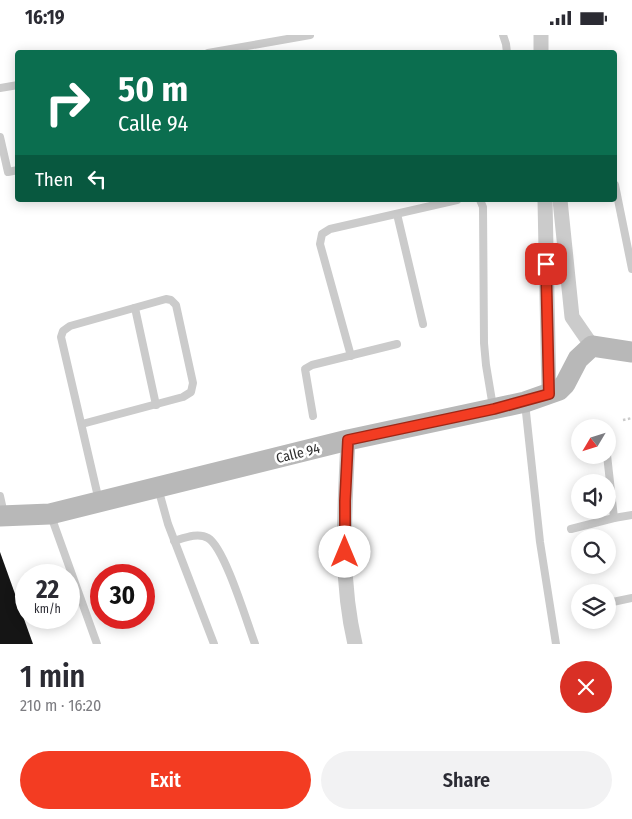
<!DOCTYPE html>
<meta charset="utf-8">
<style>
:root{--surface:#fff;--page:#f2f2f3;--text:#2b2b33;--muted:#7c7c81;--accent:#f33c22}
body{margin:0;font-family:"Fira Sans Condensed",sans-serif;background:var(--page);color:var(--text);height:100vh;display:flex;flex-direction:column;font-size:19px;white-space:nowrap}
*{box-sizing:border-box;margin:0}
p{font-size:16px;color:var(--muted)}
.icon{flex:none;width:28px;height:28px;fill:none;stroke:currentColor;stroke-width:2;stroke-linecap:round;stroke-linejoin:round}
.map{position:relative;height:609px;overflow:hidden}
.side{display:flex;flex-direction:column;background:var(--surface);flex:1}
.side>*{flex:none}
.guide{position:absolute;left:15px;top:15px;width:602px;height:152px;border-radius:5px;box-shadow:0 2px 12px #0003;background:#0b6e4f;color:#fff;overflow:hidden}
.needle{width:32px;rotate:232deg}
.tools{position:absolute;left:571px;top:384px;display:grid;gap:10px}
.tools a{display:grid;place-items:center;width:45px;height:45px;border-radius:50%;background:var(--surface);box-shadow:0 2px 12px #0003;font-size:25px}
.speed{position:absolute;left:15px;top:529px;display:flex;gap:10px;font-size:25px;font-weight:700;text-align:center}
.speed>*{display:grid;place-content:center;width:65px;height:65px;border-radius:50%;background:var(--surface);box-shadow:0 2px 12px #0003;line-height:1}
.speed small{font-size:12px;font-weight:400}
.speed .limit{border:8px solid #d22;background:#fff;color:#111}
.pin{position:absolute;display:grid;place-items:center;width:42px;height:42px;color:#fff;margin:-21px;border-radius:10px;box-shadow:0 2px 8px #0006}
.me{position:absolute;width:55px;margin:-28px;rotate:0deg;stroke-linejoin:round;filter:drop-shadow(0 0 4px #0008)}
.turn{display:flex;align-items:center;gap:18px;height:105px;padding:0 20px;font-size:22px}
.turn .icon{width:65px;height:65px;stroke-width:2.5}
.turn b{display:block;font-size:35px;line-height:42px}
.then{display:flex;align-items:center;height:48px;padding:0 20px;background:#0003;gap:10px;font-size:19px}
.round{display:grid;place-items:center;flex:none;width:52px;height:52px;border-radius:26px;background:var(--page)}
.headline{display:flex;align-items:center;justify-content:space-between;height:85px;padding:0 20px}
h1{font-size:30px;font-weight:600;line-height:38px}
.action{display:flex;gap:10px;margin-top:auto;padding:10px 20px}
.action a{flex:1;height:58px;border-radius:30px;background:var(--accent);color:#fff;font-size:20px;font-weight:600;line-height:58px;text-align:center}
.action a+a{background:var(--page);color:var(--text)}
.status{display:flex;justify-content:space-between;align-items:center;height:35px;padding:0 25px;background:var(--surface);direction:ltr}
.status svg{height:14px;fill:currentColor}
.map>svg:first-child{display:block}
.building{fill:#151515}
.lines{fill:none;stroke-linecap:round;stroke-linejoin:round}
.path{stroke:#cbcbcb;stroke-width:2.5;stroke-dasharray:2.5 2.5;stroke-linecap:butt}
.lane{stroke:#cbcbcb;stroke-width:8}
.street{stroke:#cbcbcb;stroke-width:15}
.secondary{stroke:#b8b8b8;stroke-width:21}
.route-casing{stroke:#9e2716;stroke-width:12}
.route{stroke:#f33c22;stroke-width:9}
.labels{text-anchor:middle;stroke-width:5;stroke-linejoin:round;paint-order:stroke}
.street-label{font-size:14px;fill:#2e2e2e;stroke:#fff}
</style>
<div class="status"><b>16:19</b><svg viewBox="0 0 49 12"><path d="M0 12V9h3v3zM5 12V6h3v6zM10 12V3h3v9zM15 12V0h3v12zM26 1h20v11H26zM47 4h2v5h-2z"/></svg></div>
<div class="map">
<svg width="632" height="609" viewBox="0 0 632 609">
<rect width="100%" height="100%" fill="#fff"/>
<polygon class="building" points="0,517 33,609 0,609"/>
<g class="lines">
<polyline class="path" points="623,385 632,383"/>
<g class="lane">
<polyline points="503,0 506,9 507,18"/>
<polyline points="208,18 310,0"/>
<polyline points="0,53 18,50"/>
<polyline points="0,102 8,137 18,135"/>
<polyline points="615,150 632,234"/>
<polyline points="480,165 483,172 484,308 486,330 493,372"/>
<polyline points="397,179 423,289"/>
<polyline points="135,273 156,370"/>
<polyline points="351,321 320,209 322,199 330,194 457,165"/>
<polyline points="525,368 540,507 556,609"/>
<polyline points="313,381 305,334 312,330 397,309"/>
<polyline points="82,389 183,362 191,357 193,348 176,270 171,265 166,264 70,291 63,296 61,302 99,466"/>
<polyline points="607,420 614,483"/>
<polyline points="158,453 168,489 214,609"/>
<polyline points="0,461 4,479"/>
<polyline points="51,481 97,609"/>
<polyline points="571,494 614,483 632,480"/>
<path d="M174 506C184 503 198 497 208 503 225 513 247 588 255 609"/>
<polyline points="608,568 632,563"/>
</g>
<g class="street">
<polyline points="541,0 541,18"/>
<polyline points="545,165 549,359"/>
<polyline points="560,165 572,282 592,311"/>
<path d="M348 405C345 473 339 542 355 609"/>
</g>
<polyline class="secondary" points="0,481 50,479 348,405 525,367 559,355 565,349 578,324 592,311 632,317"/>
</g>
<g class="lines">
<g class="route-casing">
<polyline id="route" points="345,517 345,466 348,405 494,374 549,359 546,229"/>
</g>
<use href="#route" class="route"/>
</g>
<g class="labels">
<g class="street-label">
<text transform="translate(298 418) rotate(-14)" y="5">Calle 94</text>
</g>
</g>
</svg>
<div class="tools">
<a><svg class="needle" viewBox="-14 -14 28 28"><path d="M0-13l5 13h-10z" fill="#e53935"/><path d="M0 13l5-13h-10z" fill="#7c7c81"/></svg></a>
<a><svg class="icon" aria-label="sound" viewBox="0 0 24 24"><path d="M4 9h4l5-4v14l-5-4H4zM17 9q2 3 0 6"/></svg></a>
<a><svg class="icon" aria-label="search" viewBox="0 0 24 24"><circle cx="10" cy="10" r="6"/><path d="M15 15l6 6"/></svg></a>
<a><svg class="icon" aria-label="layers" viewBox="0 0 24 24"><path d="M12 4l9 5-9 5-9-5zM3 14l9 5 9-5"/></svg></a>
</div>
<div class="speed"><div>22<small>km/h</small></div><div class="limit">30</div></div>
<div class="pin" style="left:546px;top:229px;background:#d93025"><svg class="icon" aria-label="arrive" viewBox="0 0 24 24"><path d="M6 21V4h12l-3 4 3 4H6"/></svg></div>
<svg class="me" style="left:345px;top:517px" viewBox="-20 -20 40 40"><circle r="19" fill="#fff"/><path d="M0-13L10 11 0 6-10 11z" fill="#f33c22"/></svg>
<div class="guide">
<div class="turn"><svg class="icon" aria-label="right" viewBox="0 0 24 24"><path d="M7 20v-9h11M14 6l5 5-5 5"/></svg><div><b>50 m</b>Calle 94</div></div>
<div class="then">Then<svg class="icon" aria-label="left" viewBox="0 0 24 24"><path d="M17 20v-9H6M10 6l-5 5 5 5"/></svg></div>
</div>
</div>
<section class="side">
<div class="headline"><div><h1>1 min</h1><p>210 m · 16:20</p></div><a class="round" style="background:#d93025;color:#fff"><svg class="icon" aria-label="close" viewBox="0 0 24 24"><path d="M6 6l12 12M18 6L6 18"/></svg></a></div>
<div class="action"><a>Exit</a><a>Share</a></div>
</section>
